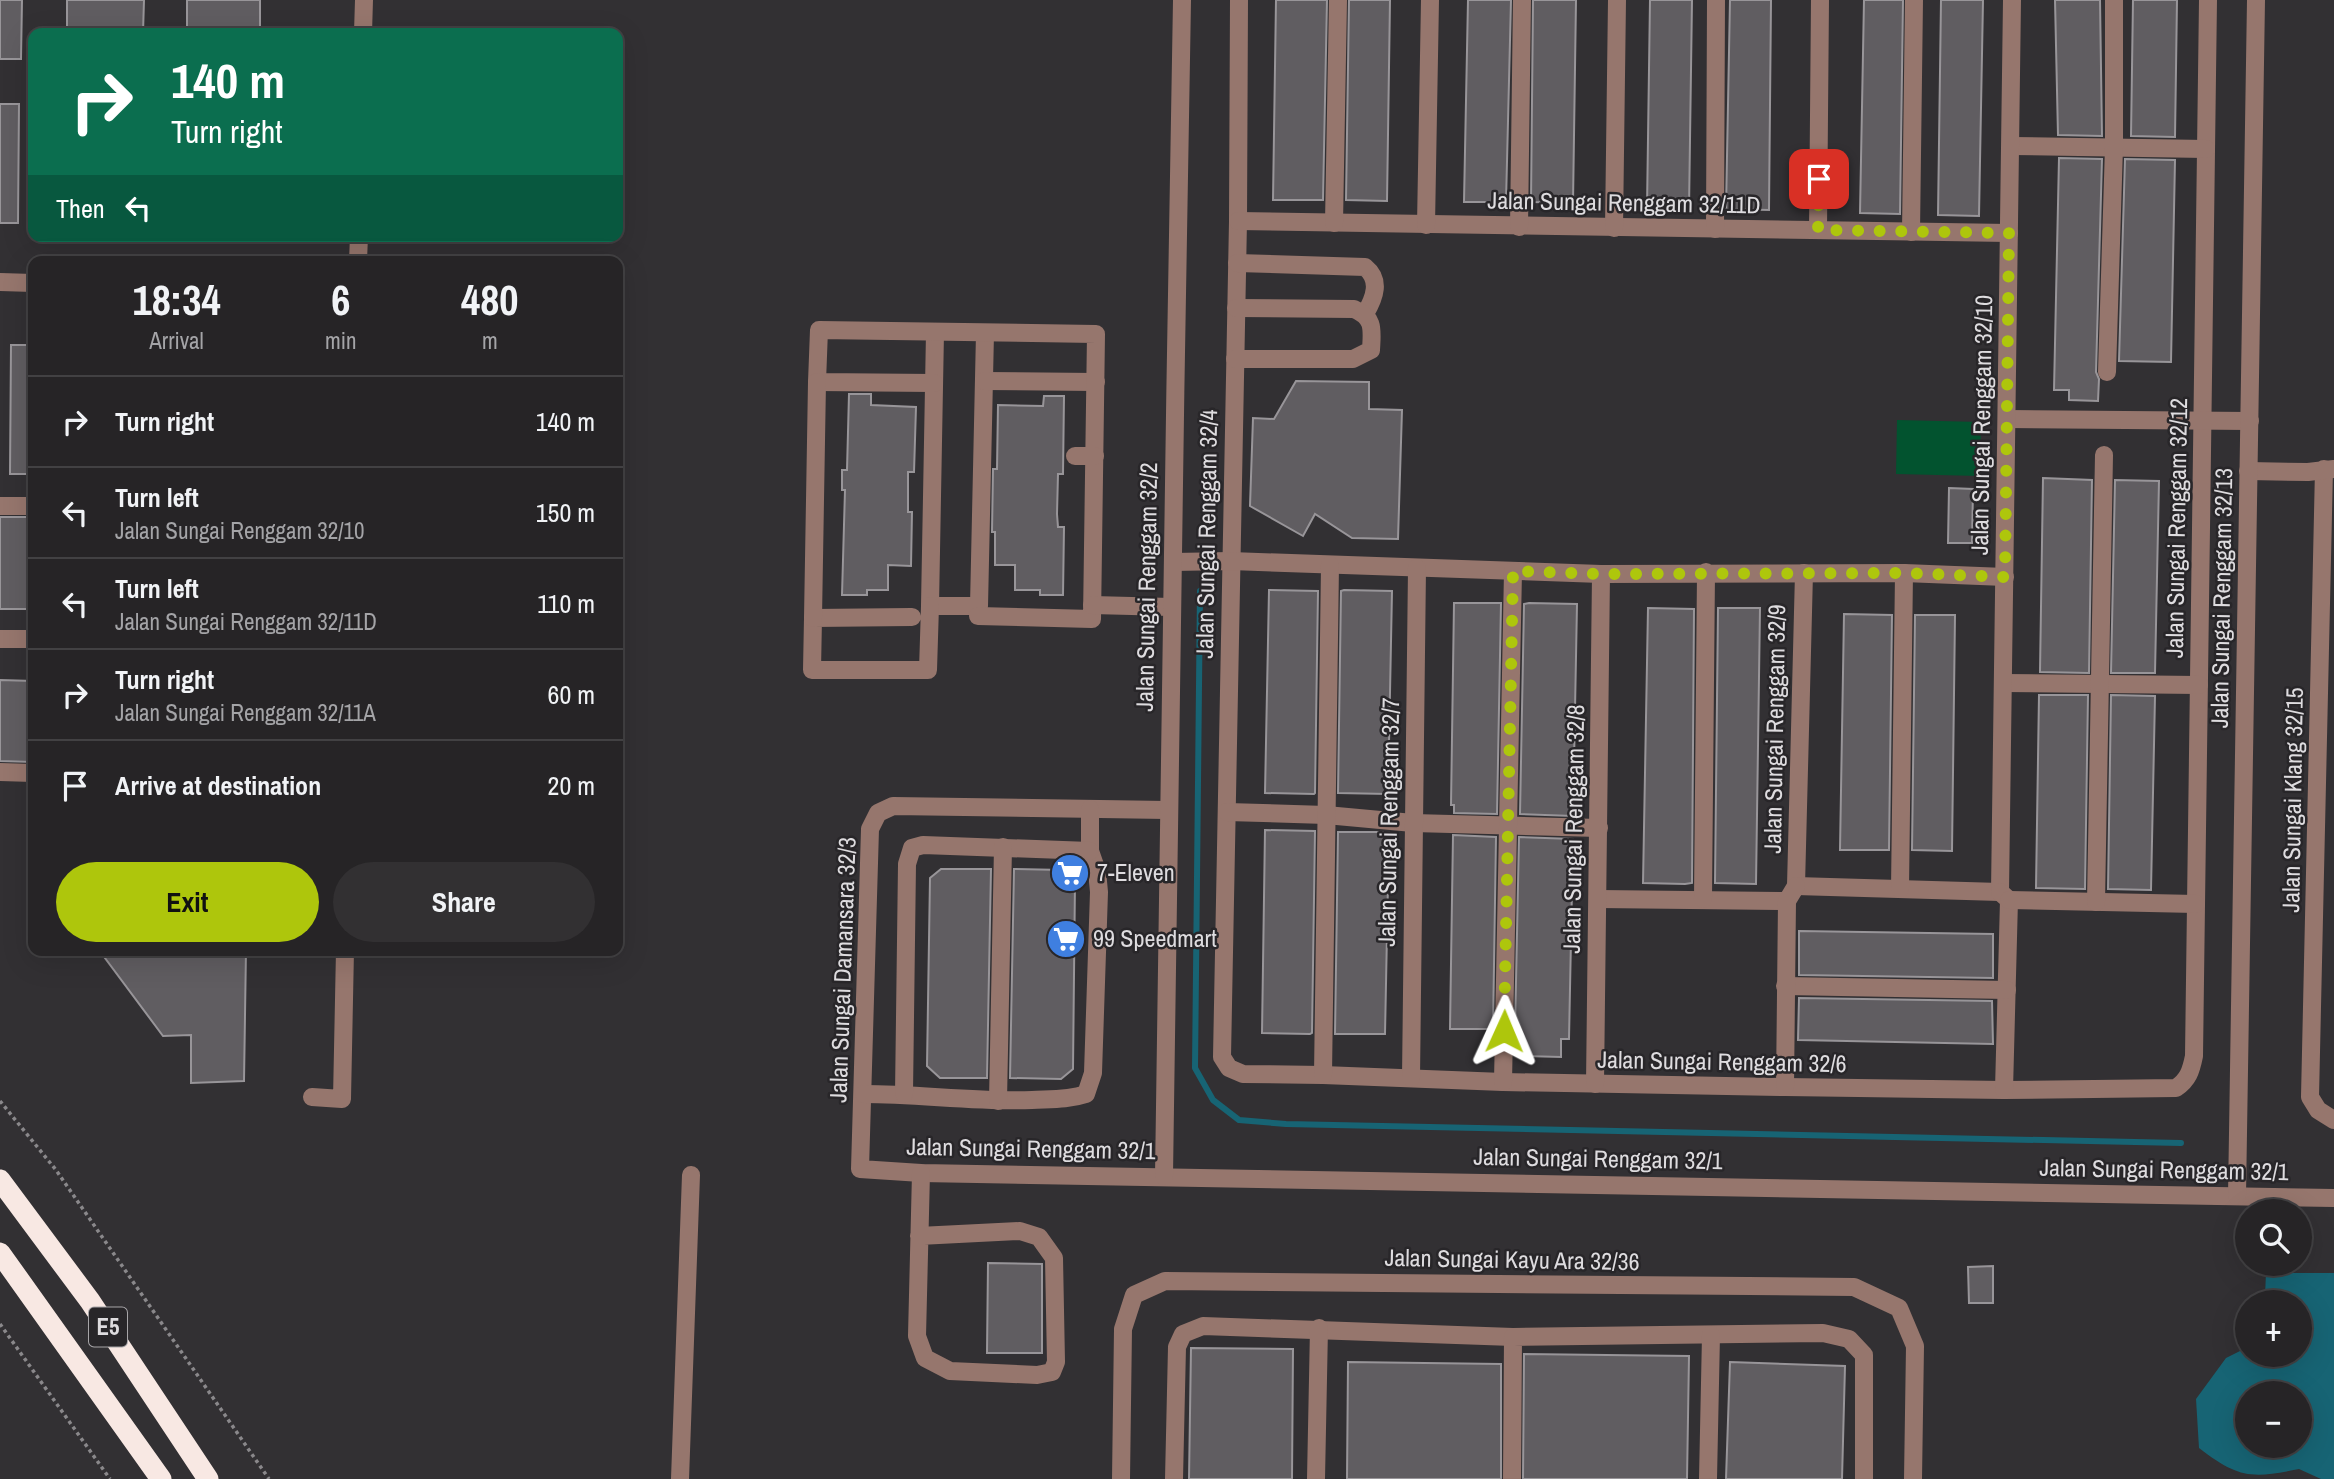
<!DOCTYPE html>
<meta charset="utf-8">
<style>
:root{--surface:#262426;--page:#323032;--text:#f1f3f6;--muted:#a4a4a7;--line:#424143;--accent:#aec60c}
body{margin:0;font-family:"Archivo Narrow",sans-serif;background:var(--page);color:var(--text);height:100vh;display:flex;flex-direction:column;font-size:26px;white-space:nowrap}
*{box-sizing:border-box;margin:0}
p{font-size:23px;color:var(--muted)}
.icon{flex:none;width:38px;height:38px;fill:none;stroke:currentColor;stroke-width:2;stroke-linecap:round;stroke-linejoin:round}
.map{position:relative;flex:1;overflow:hidden}
.sheet{position:absolute;left:28px;top:256px;width:595px;height:700px;display:flex;flex-direction:column;background:var(--surface);border-radius:14px;box-shadow:0 7px 28px #0002,0 0 0 2px var(--line)}
.sheet>*{flex:none}
.guide{position:absolute;left:28px;top:28px;width:595px;height:214px;border-radius:14px;box-shadow:0 7px 28px #0002,0 0 0 2px var(--line);background:#0b6e4f;color:#fff;overflow:hidden}
.fabs{position:absolute;left:2235px;top:1199px;display:grid;gap:14px}
.fabs a{display:grid;place-items:center;width:77px;height:77px;border-radius:50%;background:var(--surface);box-shadow:0 7px 28px #0002,0 0 0 2px var(--line);font-size:35px}
.pin{position:absolute;display:grid;place-items:center;width:60px;height:60px;color:#fff;margin:-30px;border-radius:14px;box-shadow:0 4px 10px #0006}
.me{position:absolute;width:77px;margin:-38px;rotate:1deg;stroke-linejoin:round;filter:drop-shadow(0 0 5px #0008)}
.turn{display:flex;align-items:center;gap:24px;height:147px;padding:0 28px;font-size:32px}
.turn .icon{width:91px;height:91px;stroke-width:2.5}
.turn b{display:block;font-size:49px;line-height:60px}
.then{display:flex;align-items:center;height:66px;padding:0 28px;background:#0003;gap:14px;font-size:26px}
.eta{display:flex;justify-content:space-evenly;align-items:center;height:119px;text-align:center}
.eta b{font-size:42px;font-weight:700;line-height:49px}
.cta{display:flex;gap:14px;margin-top:auto;padding:14px 28px}
.cta a{flex:1;height:80px;border-radius:42px;background:var(--accent);color:#111;font-size:28px;font-weight:700;line-height:80px;text-align:center}
.cta a+a{background:var(--page);color:var(--text)}
ul{padding:0;list-style:none}
li{display:flex;align-items:center;gap:21px;height:91px;padding:0 28px;border-top:2px solid var(--line)}
li div{flex:1}
li b{display:block;font-size:26px}
li em{font-style:normal}
.map>svg:first-child{display:block}
.green{fill:#02532f}
.water{fill:#176474;fill-rule:evenodd}
.lines{fill:none;stroke-linecap:round;stroke-linejoin:round}
.stream{stroke:#176474;stroke-width:6}
.building{fill:#605d61;stroke:#989599;stroke-width:2}
.path{stroke:#8a888b;stroke-width:3.5;stroke-dasharray:3.5 3.5;stroke-linecap:butt}
.minor{stroke:#96766d;stroke-width:18}
.highway{stroke:#f8e8e3;stroke-width:21}
.route{stroke:#aec60c;stroke-width:12;stroke-dasharray:0 21.6}
.labels{text-anchor:middle;stroke-width:5;stroke-linejoin:round;paint-order:stroke}
.shield{fill:#282629;stroke:#a7a5a8;stroke-width:2}
.shield-label{font-size:23px;font-weight:bold;fill:#dedcdf}
.street-label{font-size:24px;fill:#dedcdf;stroke:#282629}
.poi-label{font-size:24px;fill:#dedcdf;stroke:#282629;text-anchor:start}
</style>
<div class="map">
<svg width="2334" height="1479" viewBox="0 0 2334 1479">
<rect width="100%" height="100%" fill="#323033"/>
<polygon class="green" points="1897,420 1981,422 1980,476 1896,474"/>
<path class="water" d="M2266 1273H2334V1479H2321L2299 1469C2251 1479 2238 1478 2199 1448L2196 1399 2226 1358 2244 1349 2247 1342V1354H2300V1302H2263L2265 1296ZM2247 1393H2300V1446H2247Z"/>
<g class="lines">
<polyline class="stream" points="1200,591 1195,1068 1213,1100 1239,1120 1286,1124 2181,1143"/>
</g>
<g class="building">
<polygon points="0,0 22,0 21,59 0,59"/>
<polygon points="67,0 144,0 143,33 67,33"/>
<rect x="187" y="0" width="73" height="33"/>
<polygon points="1276,0 1327,0 1323,200 1273,200"/>
<polygon points="1349,0 1390,0 1387,201 1346,200"/>
<polygon points="1468,0 1511,0 1506,202 1464,202"/>
<polygon points="1533,0 1576,0 1573,203 1531,202"/>
<polygon points="1650,0 1692,0 1689,209 1647,208"/>
<polygon points="1730,0 1771,0 1769,210 1726,209"/>
<polygon points="1864,0 1903,0 1900,214 1860,213"/>
<polygon points="1941,0 1983,0 1979,216 1938,215"/>
<polygon points="2055,0 2100,0 2102,136 2058,135"/>
<polygon points="2133,0 2177,0 2175,137 2131,136"/>
<polygon points="0,104 19,104 18,223 0,223"/>
<polygon points="2059,158 2102,159 2096,372 2099,379 2098,401 2069,400 2069,390 2054,390"/>
<polygon points="2125,159 2175,160 2171,362 2119,361"/>
<polygon points="11,345 33,345 33,474 10,474"/>
<polygon points="1296,381 1369,382 1369,409 1402,410 1398,539 1352,538 1315,514 1303,536 1250,506 1253,418 1274,419"/>
<polygon points="849,394 871,394 871,405 916,407 914,472 908,472 908,512 912,512 911,566 888,565 888,590 867,590 867,595 842,595 845,490 842,490 842,470 847,470"/>
<polygon points="1044,396 1064,396 1063,474 1058,474 1057,514 1058,527 1064,527 1063,595 1040,595 1040,590 1015,590 1015,565 995,565 995,532 992,532 993,469 997,469 998,405 1043,406"/>
<polygon points="2043,478 2092,480 2089,673 2040,672"/>
<polygon points="2115,480 2159,481 2155,673 2111,673"/>
<polygon points="1949,488 1973,489 1972,543 1948,543"/>
<rect x="0" y="517" width="33" height="92"/>
<polygon points="1269,590 1318,591 1315,793 1314,794 1265,793"/>
<polygon points="1344,590 1392,591 1388,794 1338,793 1341,591"/>
<polygon points="1454,603 1501,603 1497,814 1454,813 1454,805 1451,805"/>
<polygon points="1529,603 1577,604 1573,816 1520,814 1524,604"/>
<polygon points="1648,608 1694,609 1692,883 1685,884 1643,883"/>
<polygon points="1718,608 1760,608 1756,884 1715,883"/>
<polygon points="1844,614 1892,615 1889,850 1840,850"/>
<polygon points="1915,615 1955,615 1952,851 1912,850"/>
<polygon points="0,680 33,681 33,762 0,761"/>
<polygon points="2039,695 2088,695 2085,889 2036,888"/>
<polygon points="2111,695 2155,696 2151,890 2108,889"/>
<polygon points="1265,830 1315,831 1312,1033 1310,1034 1262,1033"/>
<polygon points="1338,832 1389,832 1385,1034 1335,1034"/>
<polygon points="1453,835 1496,837 1493,1029 1450,1029"/>
<polygon points="1519,837 1573,839 1569,1039 1561,1039 1561,1057 1521,1056 1521,1030 1515,1030"/>
<polygon points="941,869 991,869 987,1078 940,1078 927,1066 930,878"/>
<polygon points="1014,869 1063,870 1075,881 1073,1069 1061,1079 1010,1078"/>
<polygon points="1799,931 1993,934 1993,978 1799,975"/>
<polygon points="99,950 246,950 244,1081 191,1083 191,1035 163,1036"/>
<polygon points="1799,998 1992,1001 1993,1044 1798,1040"/>
<polygon points="988,1263 1042,1264 1042,1353 987,1353"/>
<polygon points="1993,1266 1993,1303 1969,1303 1968,1267"/>
<polygon points="1191,1348 1293,1349 1292,1479 1189,1479"/>
<polygon points="1524,1354 1689,1356 1687,1479 1523,1479"/>
<polygon points="1348,1362 1501,1364 1501,1479 1347,1479"/>
<polygon points="1730,1362 1845,1366 1842,1479 1726,1479"/>
</g>
<g class="lines">
<g class="path">
<polyline points="0,1101 56,1170 269,1479"/>
<polyline points="0,1324 110,1479"/>
</g>
<g class="minor">
<path d="M1239 0 1238 221 1222 1057 1229 1068 1243 1074 1323 1075 1503 1082 1785 1087 2004 1090 2176 1088C2188 1080 2191 1071 2194 1056L2208 0"/>
<polyline points="363,33 364,0"/>
<polyline points="2011,146 2206,149"/>
<polyline points="1238,221 2009,233"/>
<polyline points="1334,223 1338,0"/>
<polyline points="1426,225 1430,0"/>
<polyline points="1519,227 1522,0"/>
<polyline points="1614,228 1617,0"/>
<polyline points="1715,229 1716,0"/>
<polyline points="1818,230 1820,0"/>
<polyline points="1911,232 1914,0"/>
<polyline points="358,261 359,236"/>
<path d="M1237 263 1365 267C1381 280 1375 297 1365 314"/>
<polyline points="0,282 33,283"/>
<polyline points="935,332 930,606 979,606 985,333"/>
<path d="M1235 359H1353L1371 350C1372 330 1375 318 1354 309L1236 308"/>
<polyline points="2107,372 2114,147 2114,0"/>
<polyline points="984,381 1096,382"/>
<polyline points="934,383 817,382 819,330 1096,334 1092,619 978,616"/>
<polyline points="2007,419 2250,421"/>
<polyline points="1075,456 1095,456"/>
<polyline points="2324,469 2310,1097 2318,1110 2334,1120"/>
<polyline points="2248,471 2308,472 2334,469"/>
<polyline points="0,506 33,506"/>
<polyline points="1173,562 1231,561 1601,574 1904,573 2005,577"/>
<polyline points="1092,605 1171,607"/>
<polyline points="912,617 813,618 812,670 928,670 930,606"/>
<polyline points="813,618 817,382"/>
<polyline points="0,639 33,639"/>
<polyline points="2003,683 2199,685"/>
<polyline points="0,772 33,773"/>
<polyline points="1167,810 893,806 878,813 870,829 860,1169 921,1173 2334,1198"/>
<polyline points="1227,812 1326,815 1413,823 1599,828"/>
<polyline points="1796,886 1804,573"/>
<polyline points="1796,886 2000,892"/>
<polyline points="1900,889 1904,573"/>
<polyline points="2000,892 2012,0"/>
<polyline points="2000,892 2009,900 2004,1090"/>
<polyline points="1598,899 1787,901"/>
<polyline points="1703,899 1706,572"/>
<polyline points="2009,900 2196,904"/>
<polyline points="2096,902 2104,455"/>
<polyline points="1785,986 2007,990"/>
<polyline points="1323,1075 1330,565"/>
<polyline points="1411,1078 1417,568"/>
<polyline points="1503,1082 1513,571"/>
<polyline points="1595,1084 1601,574"/>
<polyline points="1785,1087 1787,901 1796,886"/>
<path d="M864 1094C920 1094 976 1102 1032 1100 1050 1099 1068 1100 1086 1094L1093 1073 1099 892 1097 871 1090 851V809"/>
<polyline points="904,1094 907,864 912,848 923,845 1090,851"/>
<polyline points="312,1097 342,1099 345,950"/>
<polyline points="998,1101 1003,847"/>
<path d="M1164 1176C1167 784 1176 392 1182 0"/>
<polyline points="2237,1196 2256,0"/>
<polyline points="919,1236 1020,1231 1039,1237 1054,1258 1056,1362 1052,1372 1037,1375 950,1371 925,1358 917,1336 921,1173"/>
<polyline points="680,1479 691,1175"/>
<polyline points="1121,1479 1123,1329 1134,1295 1165,1281 1854,1287 1899,1308 1915,1346 1913,1479"/>
<polyline points="1174,1479 1177,1347 1183,1334 1203,1326 1513,1337"/>
<polyline points="1316,1479 1319,1328"/>
<polyline points="1512,1479 1513,1337 1823,1333 1849,1339 1864,1355 1864,1479"/>
<polyline points="1708,1479 1711,1335"/>
</g>
<g class="highway">
<polyline points="0,1180 90,1301 208,1479"/>
<polyline points="0,1253 161,1479"/>
</g>
</g>
<g class="lines">
<polyline class="route" points="1504,1031 1513,571 1601,574 1904,573 2005,577 2009,233 1818,230 1819,179"/>
</g>
<defs>
<g id="supermarket-disc" transform="scale(2.0125)"><circle r="9.5" fill="#3f7fe0" stroke="#282629"/><path d="M-6-5.5h2.5l.6 2H6L4.5 2H-2.5L-4.4-4H-6ZM-1.5 3.2a1.3 1.3 0 1 0 .1 0ZM3 3.2a1.3 1.3 0 1 0 .1 0Z" fill="#fff"/></g>
</defs>
<g fill-rule="evenodd">
<use href="#supermarket-disc" x="1070" y="873"/>
<use href="#supermarket-disc" x="1066" y="939"/>
</g>
<g class="labels">
<rect class="shield" x="89" y="1307.5" width="38" height="39" rx="5"/>
<g class="shield-label">
<text x="108" y="1335">E5</text>
</g>
<g class="street-label">
<text transform="translate(1624 203) rotate(1)" y="8">Jalan Sungai Renggam 32/11D</text>
<text transform="translate(1982 425) rotate(-89)" y="8">Jalan Sungai Renggam 32/10</text>
<text transform="translate(2177 528) rotate(-89)" y="8">Jalan Sungai Renggam 32/12</text>
<text transform="translate(1207 534) rotate(-89)" y="8">Jalan Sungai Renggam 32/4</text>
<text transform="translate(1147 587) rotate(-89)" y="8">Jalan Sungai Renggam 32/2</text>
<text transform="translate(2222 598) rotate(-89)" y="8">Jalan Sungai Renggam 32/13</text>
<text transform="translate(1775 729) rotate(-89)" y="8">Jalan Sungai Renggam 32/9</text>
<text transform="translate(2293 800) rotate(-89)" y="8">Jalan Sungai Klang 32/15</text>
<text transform="translate(1389 822) rotate(-89)" y="8">Jalan Sungai Renggam 32/7</text>
<text transform="translate(1574 829) rotate(-89)" y="8">Jalan Sungai Renggam 32/8</text>
<text transform="translate(843 970) rotate(-88)" y="8">Jalan Sungai Damansara 32/3</text>
<text transform="translate(1722 1062) rotate(1)" y="8">Jalan Sungai Renggam 32/6</text>
<text transform="translate(1031 1149) rotate(1)" y="8">Jalan Sungai Renggam 32/1</text>
<text transform="translate(1598 1159) rotate(1)" y="8">Jalan Sungai Renggam 32/1</text>
<text transform="translate(2164 1170) rotate(1)" y="8">Jalan Sungai Renggam 32/1</text>
<text transform="translate(1512 1260) rotate(1)" y="8">Jalan Sungai Kayu Ara 32/36</text>
</g>
<g class="poi-label">
<text x="1097" y="881">7-Eleven</text>
<text x="1093" y="947">99 Speedmart</text>
</g>
</g>
</svg>
<div class="fabs">
<a><svg class="icon" aria-label="search" viewBox="0 0 24 24"><circle cx="10" cy="10" r="6"/><path d="M15 15l6 6"/></svg></a>
<a>+</a>
<a>−</a>
</div>
<div class="pin" style="left:1819px;top:179px;background:#d93025"><svg class="icon" aria-label="arrive" viewBox="0 0 24 24"><path d="M6 21V4h12l-3 4 3 4H6"/></svg></div>
<svg class="me" style="left:1504px;top:1031px" viewBox="-20 -20 40 40"><path d="M0-17L14 15 0 8-14 15z" fill="#aec60c" stroke="#fff" stroke-width="4"/></svg>
<div class="guide">
<div class="turn"><svg class="icon" aria-label="right" viewBox="0 0 24 24"><path d="M7 20v-9h11M14 6l5 5-5 5"/></svg><div><b>140 m</b>Turn right</div></div>
<div class="then">Then<svg class="icon" aria-label="left" viewBox="0 0 24 24"><path d="M17 20v-9H6M10 6l-5 5 5 5"/></svg></div>
</div>
<section class="sheet">
<div class="eta">
<div><b>18:34</b><p>Arrival</p></div>
<div><b>6</b><p>min</p></div>
<div><b>480</b><p>m</p></div>
</div>
<ul>
<li><svg class="icon" aria-label="right" viewBox="0 0 24 24"><path d="M7 20v-9h11M14 6l5 5-5 5"/></svg><div><b>Turn right</b></div><em>140 m</em></li>
<li><svg class="icon" aria-label="left" viewBox="0 0 24 24"><path d="M17 20v-9H6M10 6l-5 5 5 5"/></svg><div><b>Turn left</b><p>Jalan Sungai Renggam 32/10</p></div><em>150 m</em></li>
<li><svg class="icon" aria-label="left" viewBox="0 0 24 24"><path d="M17 20v-9H6M10 6l-5 5 5 5"/></svg><div><b>Turn left</b><p>Jalan Sungai Renggam 32/11D</p></div><em>110 m</em></li>
<li><svg class="icon" aria-label="right" viewBox="0 0 24 24"><path d="M7 20v-9h11M14 6l5 5-5 5"/></svg><div><b>Turn right</b><p>Jalan Sungai Renggam 32/11A</p></div><em>60 m</em></li>
<li><svg class="icon" aria-label="arrive" viewBox="0 0 24 24"><path d="M6 21V4h12l-3 4 3 4H6"/></svg><div><b>Arrive at destination</b></div><em>20 m</em></li>
</ul>
<div class="cta"><a>Exit</a><a>Share</a></div>
</section>
</div>
